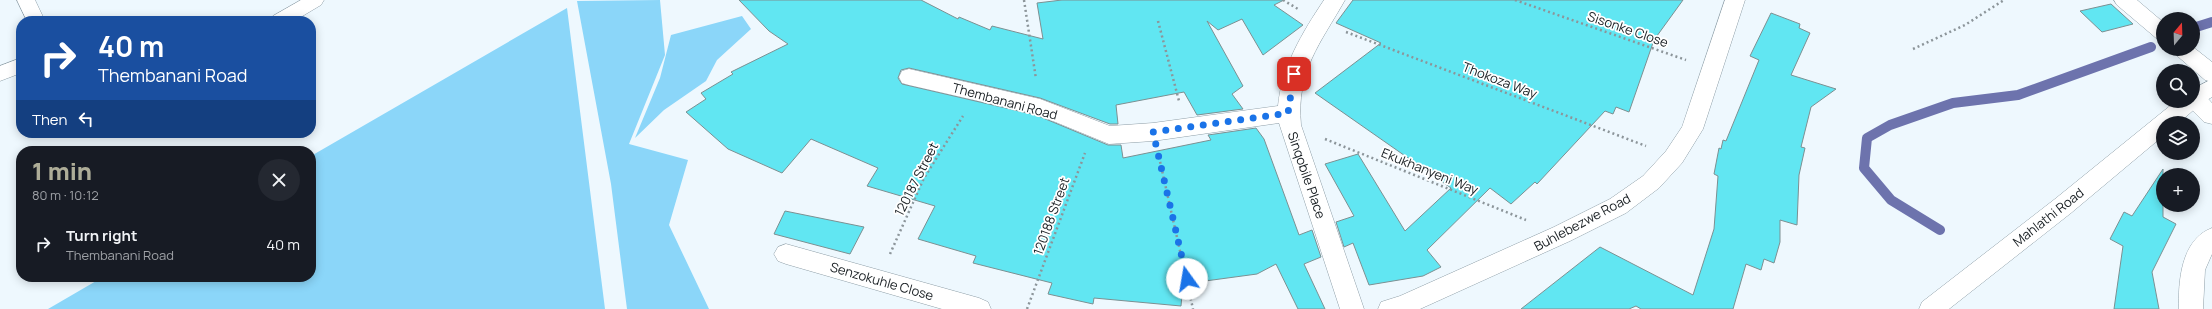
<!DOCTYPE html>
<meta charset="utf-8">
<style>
:root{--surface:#171b24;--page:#242831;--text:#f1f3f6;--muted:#9ea1a6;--accent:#aead98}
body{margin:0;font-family:Manrope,sans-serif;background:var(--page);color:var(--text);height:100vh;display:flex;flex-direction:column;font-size:15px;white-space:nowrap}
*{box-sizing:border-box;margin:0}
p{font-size:13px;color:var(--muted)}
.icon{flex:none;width:22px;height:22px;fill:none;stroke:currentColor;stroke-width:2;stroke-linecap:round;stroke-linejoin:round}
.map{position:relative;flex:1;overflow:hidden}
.sheet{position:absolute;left:16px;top:146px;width:300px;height:136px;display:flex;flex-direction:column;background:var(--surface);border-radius:16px;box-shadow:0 2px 10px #0003}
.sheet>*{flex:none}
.top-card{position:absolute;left:16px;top:16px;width:300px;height:122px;border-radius:16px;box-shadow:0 2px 10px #0003;background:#1a4fa0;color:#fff;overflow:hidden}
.needle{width:26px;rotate:19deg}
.fabs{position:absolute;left:2156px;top:12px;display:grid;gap:8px}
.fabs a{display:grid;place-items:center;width:44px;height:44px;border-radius:50%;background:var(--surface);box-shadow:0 2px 10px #0003;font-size:20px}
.pin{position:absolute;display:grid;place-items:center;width:34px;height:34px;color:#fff;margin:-17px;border-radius:8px;box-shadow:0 2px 6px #0006}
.me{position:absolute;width:44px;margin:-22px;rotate:347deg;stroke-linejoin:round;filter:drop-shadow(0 0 3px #0008)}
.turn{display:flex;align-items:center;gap:14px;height:84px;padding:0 16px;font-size:18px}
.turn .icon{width:52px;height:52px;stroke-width:2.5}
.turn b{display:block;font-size:28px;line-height:34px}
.then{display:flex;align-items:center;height:38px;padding:0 16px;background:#0003;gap:8px;font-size:15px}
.round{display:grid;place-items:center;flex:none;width:42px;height:42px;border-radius:21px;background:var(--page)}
.overview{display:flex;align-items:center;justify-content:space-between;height:68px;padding:0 16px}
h1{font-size:24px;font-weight:800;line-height:30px;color:var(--accent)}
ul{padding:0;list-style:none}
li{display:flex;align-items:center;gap:12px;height:60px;padding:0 16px}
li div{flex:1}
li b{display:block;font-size:15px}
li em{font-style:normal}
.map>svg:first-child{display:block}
.green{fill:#8bd6f9}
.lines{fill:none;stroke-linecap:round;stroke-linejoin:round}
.stream{stroke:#6d73ad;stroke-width:10}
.building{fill:#61e6f2;stroke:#7c9092}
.lane-casing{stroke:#8e9ea7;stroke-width:1}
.street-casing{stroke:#8e9ea7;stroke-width:1}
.secondary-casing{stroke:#8e9ea7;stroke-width:1}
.path{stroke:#8c959a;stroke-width:2.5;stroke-dasharray:2 3;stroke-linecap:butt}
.lane{fill:#fff;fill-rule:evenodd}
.street{fill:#fff;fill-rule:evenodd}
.secondary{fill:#fff;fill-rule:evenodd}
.route{stroke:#1a73e8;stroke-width:7;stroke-dasharray:0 12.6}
.labels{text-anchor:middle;stroke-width:3.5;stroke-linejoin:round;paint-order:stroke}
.street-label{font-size:13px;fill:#181e22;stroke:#fff}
</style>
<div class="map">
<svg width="2212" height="309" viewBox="0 0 2212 309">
<rect width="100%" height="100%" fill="#eef8fe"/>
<g class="green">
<polygon points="660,0 665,55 629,144 688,160 669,225 709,309 627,309 611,184 577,1"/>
<polygon points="567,8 605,309 48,309 103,277 311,277 311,156"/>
<polygon points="742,16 751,29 717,60 706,81 664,110 635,138 660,78 671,35"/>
</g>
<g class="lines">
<g class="stream">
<polyline points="2193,28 2212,22"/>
<polyline points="1940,230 1891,200 1864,168 1867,138 1890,125 1953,103 2018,95 2151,47"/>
</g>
</g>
<g class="building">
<polygon points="739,0 921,0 958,19 959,17 990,30 992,26 1043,39 1037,3 1062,0 1284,0 1274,5 1303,25 1263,55 1242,19 1218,30 1207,21 1243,86 1232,94 1243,109 1197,115 1184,92 1116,105 1118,124 1110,124 1040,98 909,68 901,70 898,78 902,84 1036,115 1108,145 1121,145 1123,158 1211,140 1208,135 1256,128 1264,139 1299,235 1312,230 1321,257 1304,264 1325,309 1298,309 1276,264 1257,274 1183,284 1181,306 1094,298 1093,304 1048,294 1052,283 973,263 976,256 918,239 935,206 867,186 878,168 811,139 782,173 728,149 686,112 706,99 701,93 733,74 731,72 788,44 769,31"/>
<polygon points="1353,0 1683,0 1654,40 1629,112 1616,107 1613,114 1605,111 1537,184 1535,182 1511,204 1490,188 1427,250 1441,267 1423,276 1369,285 1353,243 1344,247 1336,222 1354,216 1325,164 1358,154 1405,231 1451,188 1315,93 1381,43 1336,23"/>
<polygon points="2111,4 2133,24 2102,32 2080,11"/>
<polygon points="1771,13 1800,24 1799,28 1810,33 1791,75 1836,89 1811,107 1801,147 1805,148 1799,175 1797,225 1780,220 1780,242 1774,263 1764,259 1761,270 1746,264 1733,309 1641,309 1636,306 1629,309 1521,309 1600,247 1693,295 1714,229 1718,176 1714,174 1719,148 1721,149 1723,140 1726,141 1759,60 1750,56"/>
<polygon points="2163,169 2163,217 2176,224 2152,272 2159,309 2114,309 2123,246 2110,239 2124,212 2132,216"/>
<polygon points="785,211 864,227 850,254 774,234"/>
</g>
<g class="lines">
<g class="lane-casing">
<g id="lane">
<polygon points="17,0 35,0 45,21 27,21"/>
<polygon points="301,0 324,0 321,5 294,21 270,21 273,16"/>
<polygon points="21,58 21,73 0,81 0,66"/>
</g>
</g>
<g class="street-casing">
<g id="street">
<path d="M1324 0H1345C1320 44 1296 71 1301 125L1364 309H1340L1279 123 1153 141 1109 144 1036 114 909 85 902 83 899 77 902 71 909 69 1040 99 1110 126 1153 123 1278 106C1282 66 1302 33 1324 0Z"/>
<polygon points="1725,0 1745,0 1703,129 1682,163 1659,188 1626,213 1570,241 1420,309 1378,309 1381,302 1400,296 1554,227 1610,199 1643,176 1666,151 1682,127"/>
<polygon points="2114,0 2137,0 2163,22 2163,41 2156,38 2117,5"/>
<polygon points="2193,47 2212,62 2212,82 2205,80 2175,54 2172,49 2193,49"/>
<polygon points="2193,90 2202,92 2212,103 2212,124 2204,122 2186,104 2185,101 2193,101"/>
<path d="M2212 228V254L2205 270 2203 309H2179C2178 282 2181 239 2212 228Z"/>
<polygon points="786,244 979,298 988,302 991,309 942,309 786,264 778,261 774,254 778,247"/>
</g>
</g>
<g class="secondary-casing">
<polygon id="secondary" points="2212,79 2212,97 2199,105 2179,123 2163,123 2163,136 2071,213 1949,309 1919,309 1922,302 2055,199 2176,101 2193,101 2193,89"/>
</g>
<g class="path">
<polyline points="1024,0 1036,79"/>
<polyline points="1283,0 1298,9"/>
<polyline points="1515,0 1686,60"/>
<polyline points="1158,21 1179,101"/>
<polyline points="1346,32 1646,146"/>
<polyline points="1913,49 1965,25 2004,0"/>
<polyline points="1325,139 1526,220"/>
<polyline points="1159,157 1193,309"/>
<polyline points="890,254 924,178 963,116"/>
<polyline points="1027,309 1085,153"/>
</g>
<use href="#lane" class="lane"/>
<use href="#street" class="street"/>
<use href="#secondary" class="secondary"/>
</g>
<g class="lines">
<polyline class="route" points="1187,279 1153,132 1288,113 1294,74"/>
</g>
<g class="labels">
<g class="street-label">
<text transform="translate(1628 29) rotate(19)" y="5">Sisonke Close</text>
<text transform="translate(1500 80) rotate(21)" y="5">Thokoza Way</text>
<text transform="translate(1005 101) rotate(15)" y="5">Thembanani Road</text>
<text transform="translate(1430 171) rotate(22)" y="5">Ekukhanyeni Way</text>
<text transform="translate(1307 175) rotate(71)" y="5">Sinqobile Place</text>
<text transform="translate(916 179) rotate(-63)" y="5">120187 Street</text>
<text transform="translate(1051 216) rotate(-70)" y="5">120188 Street</text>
<text transform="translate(2048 217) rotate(-38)" y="5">Mahlathi Road</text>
<text transform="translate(1582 222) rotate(-28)" y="5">Buhlebezwe Road</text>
<text transform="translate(882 281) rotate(16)" y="5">Senzokuhle Close</text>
</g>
</g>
</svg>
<div class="fabs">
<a><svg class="needle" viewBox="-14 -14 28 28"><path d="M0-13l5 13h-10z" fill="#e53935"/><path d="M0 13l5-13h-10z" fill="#9ea1a6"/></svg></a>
<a><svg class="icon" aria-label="search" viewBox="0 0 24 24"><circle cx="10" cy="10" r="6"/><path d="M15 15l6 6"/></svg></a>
<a><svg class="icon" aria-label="layers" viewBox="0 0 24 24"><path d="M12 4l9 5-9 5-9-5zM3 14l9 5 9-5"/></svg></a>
<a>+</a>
</div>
<div class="pin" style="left:1294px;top:74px;background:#d93025"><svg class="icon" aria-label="arrive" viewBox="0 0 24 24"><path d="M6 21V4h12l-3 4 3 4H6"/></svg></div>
<svg class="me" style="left:1187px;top:279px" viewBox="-20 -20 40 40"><circle r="19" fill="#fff"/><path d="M0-13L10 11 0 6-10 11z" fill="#1a73e8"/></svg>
<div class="top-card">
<div class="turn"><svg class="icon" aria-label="right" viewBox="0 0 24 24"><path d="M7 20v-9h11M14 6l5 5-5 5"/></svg><div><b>40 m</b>Thembanani Road</div></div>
<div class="then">Then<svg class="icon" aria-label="left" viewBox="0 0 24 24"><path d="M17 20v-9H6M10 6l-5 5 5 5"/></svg></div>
</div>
<section class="sheet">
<div class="overview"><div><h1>1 min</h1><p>80 m · 10:12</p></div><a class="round"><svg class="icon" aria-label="close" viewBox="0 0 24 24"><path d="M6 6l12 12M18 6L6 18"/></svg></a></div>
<ul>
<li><svg class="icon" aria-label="right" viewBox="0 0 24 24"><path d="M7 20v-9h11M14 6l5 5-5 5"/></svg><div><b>Turn right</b><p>Thembanani Road</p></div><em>40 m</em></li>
</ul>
</section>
</div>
